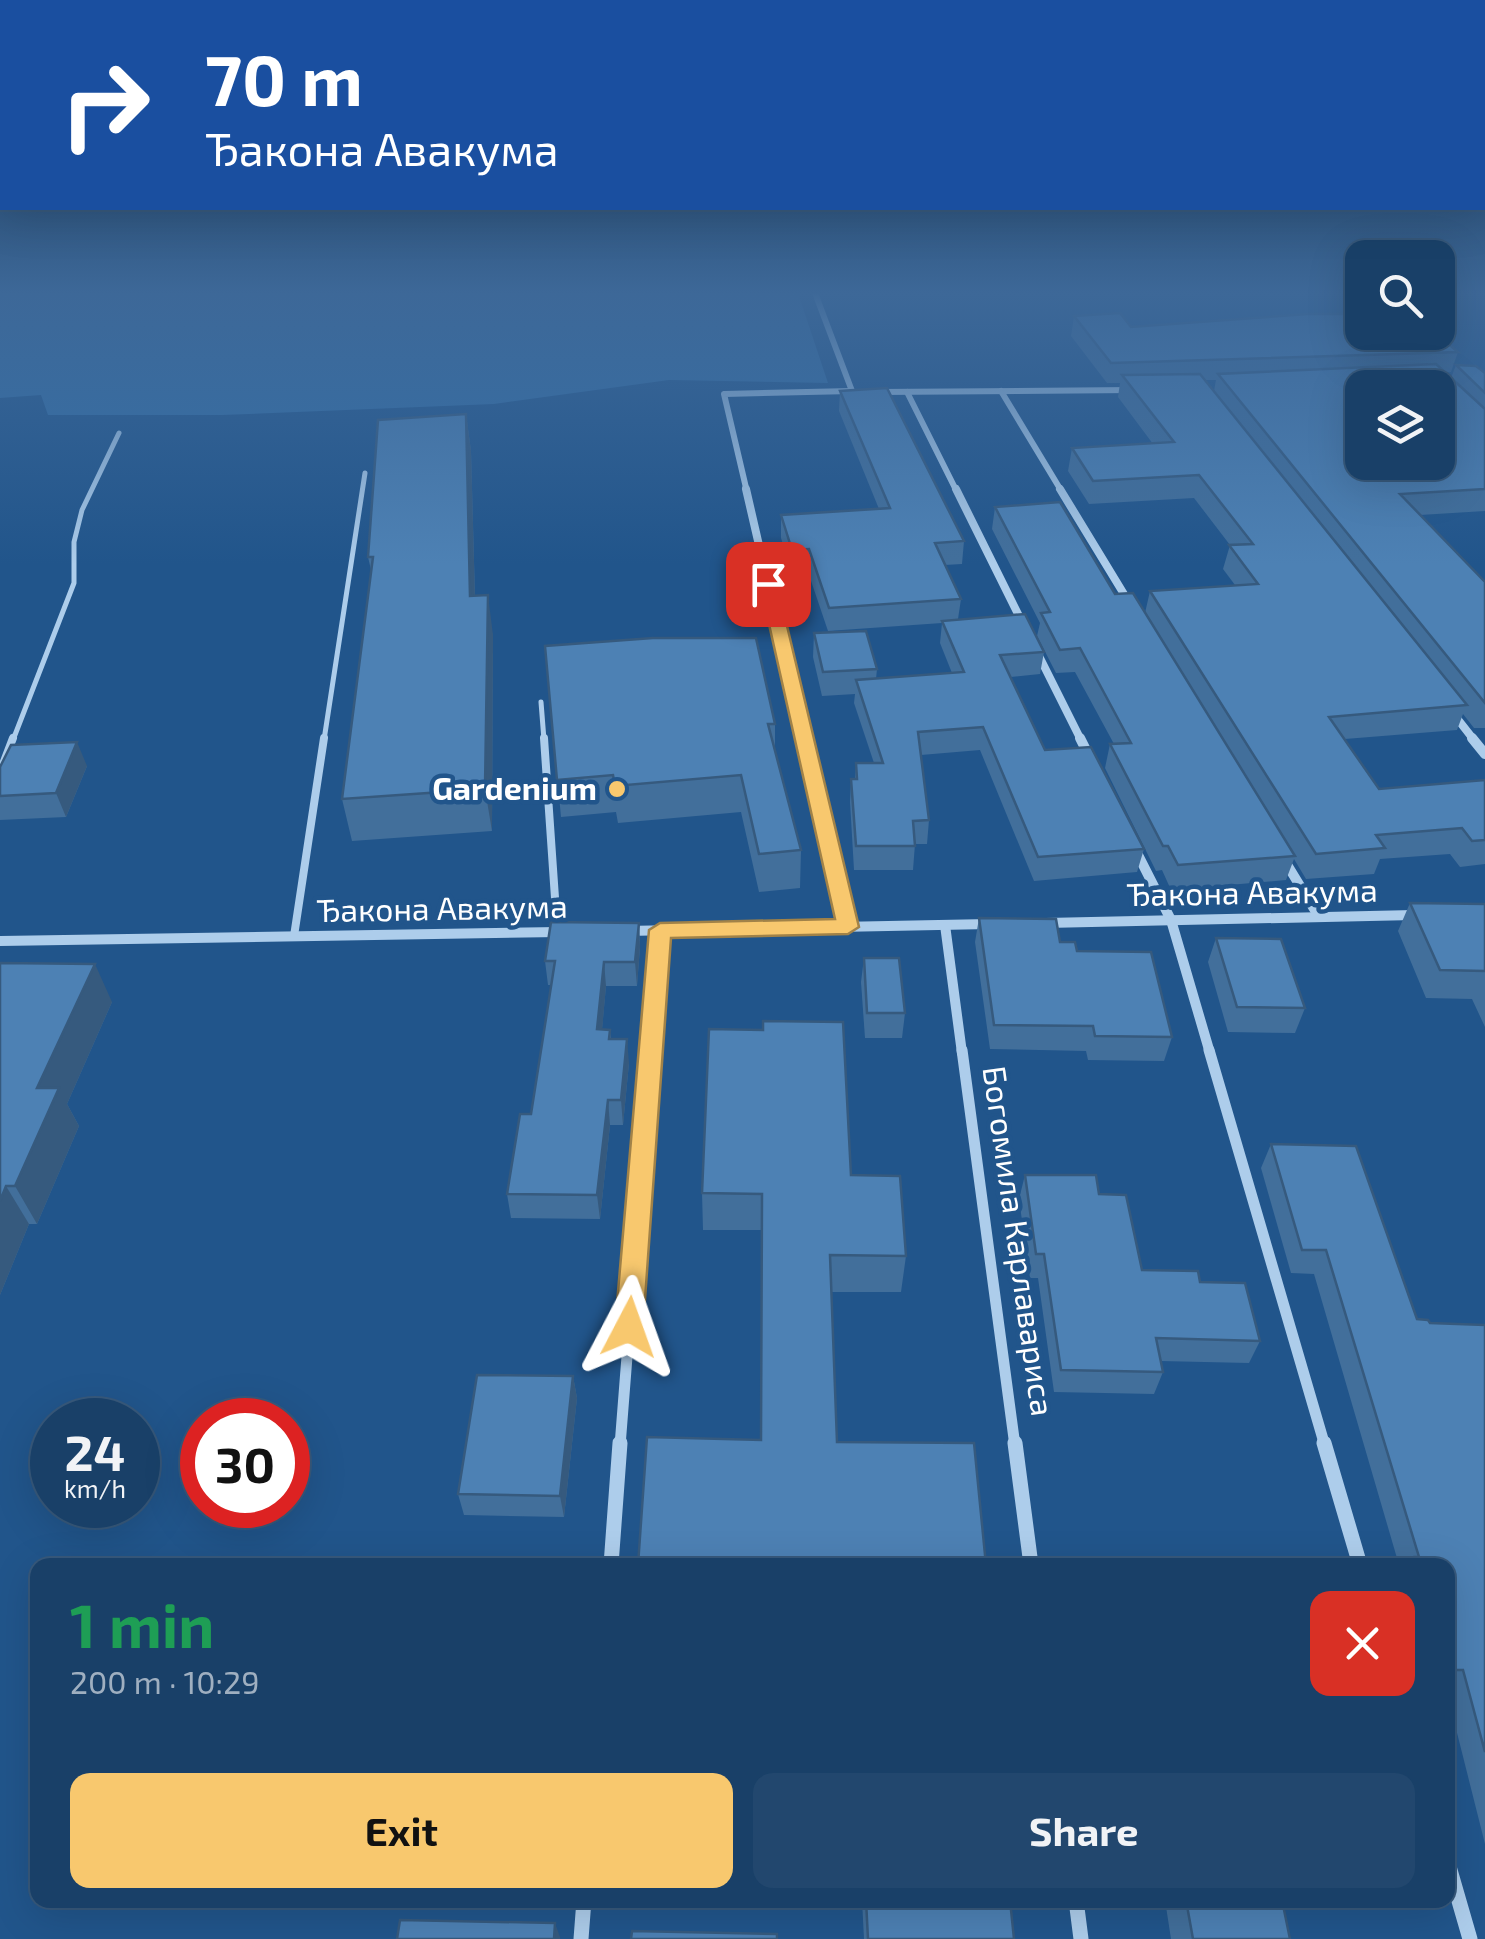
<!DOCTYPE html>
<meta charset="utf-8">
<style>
:root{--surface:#194068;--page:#22476e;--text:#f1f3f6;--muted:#9fafc0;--line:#37597c;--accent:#f8c86e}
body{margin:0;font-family:"Exo 2",sans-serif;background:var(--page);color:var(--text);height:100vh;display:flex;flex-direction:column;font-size:38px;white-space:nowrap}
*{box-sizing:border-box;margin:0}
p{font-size:32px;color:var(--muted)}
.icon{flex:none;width:55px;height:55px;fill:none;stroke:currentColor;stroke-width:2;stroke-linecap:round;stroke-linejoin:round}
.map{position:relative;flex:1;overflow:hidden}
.details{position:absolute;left:30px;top:1558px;width:1425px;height:350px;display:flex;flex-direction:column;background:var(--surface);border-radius:20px;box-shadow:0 10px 40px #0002,0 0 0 2px var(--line)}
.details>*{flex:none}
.guide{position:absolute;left:0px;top:0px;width:1485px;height:210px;box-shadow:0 10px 40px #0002,0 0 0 2px var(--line);background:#1a4fa0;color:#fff;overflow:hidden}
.buttons{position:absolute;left:1345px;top:240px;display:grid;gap:20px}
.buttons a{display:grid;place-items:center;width:110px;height:110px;border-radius:20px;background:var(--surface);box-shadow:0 10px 40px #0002,0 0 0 2px var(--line);font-size:50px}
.speed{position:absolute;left:30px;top:1398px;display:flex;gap:20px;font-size:50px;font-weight:700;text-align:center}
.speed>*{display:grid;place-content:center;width:130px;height:130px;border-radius:50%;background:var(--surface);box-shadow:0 10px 40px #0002,0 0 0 2px var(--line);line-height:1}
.speed small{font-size:25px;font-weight:400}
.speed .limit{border:15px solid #d22;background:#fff;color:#111}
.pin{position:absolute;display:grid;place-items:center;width:85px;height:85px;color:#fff;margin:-42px;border-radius:20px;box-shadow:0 5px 15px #0006}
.me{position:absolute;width:110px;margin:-55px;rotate:4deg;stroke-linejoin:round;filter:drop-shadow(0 0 8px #0008)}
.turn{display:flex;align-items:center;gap:35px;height:210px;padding:0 40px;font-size:45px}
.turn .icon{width:130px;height:130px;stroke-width:2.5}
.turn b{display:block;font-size:70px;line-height:85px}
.round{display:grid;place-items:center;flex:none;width:105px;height:105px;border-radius:20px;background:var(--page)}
.head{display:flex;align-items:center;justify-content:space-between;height:170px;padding:0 40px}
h1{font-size:60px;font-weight:700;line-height:75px;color:#1e9e55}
.primary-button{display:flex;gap:20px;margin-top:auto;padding:20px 40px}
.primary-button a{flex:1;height:115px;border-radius:20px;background:var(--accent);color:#111;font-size:40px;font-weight:700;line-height:115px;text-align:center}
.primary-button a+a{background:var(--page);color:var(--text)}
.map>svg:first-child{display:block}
.green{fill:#3470a8}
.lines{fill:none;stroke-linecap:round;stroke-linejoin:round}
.lane-far1{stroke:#adcdeb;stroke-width:5}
.lane{stroke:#adcdeb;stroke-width:8}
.street-far4{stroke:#adcdeb;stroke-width:6}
.street-far3{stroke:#adcdeb;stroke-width:8}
.street-far2{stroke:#adcdeb;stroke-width:10}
.street-far1{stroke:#adcdeb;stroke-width:11}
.street{stroke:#adcdeb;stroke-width:15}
.wall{fill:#426f9b;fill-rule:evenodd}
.shaded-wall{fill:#365a7e}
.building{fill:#4d81b4;stroke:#365a7e;stroke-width:2.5;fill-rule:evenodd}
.route{fill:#f8c86e;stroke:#a18248;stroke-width:2.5}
.poi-dot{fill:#f8c86e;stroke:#21558b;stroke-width:4}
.labels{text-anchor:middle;stroke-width:9;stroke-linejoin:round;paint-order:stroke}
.poi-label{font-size:32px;font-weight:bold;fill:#fff;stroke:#21558b;text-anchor:end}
.street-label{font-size:32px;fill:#fff;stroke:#21558b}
</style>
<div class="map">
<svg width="1485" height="1939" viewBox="0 0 1485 1939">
<rect width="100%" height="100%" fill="#21558b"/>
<polygon class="green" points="0,293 798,293 828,383 669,380 494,404 222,415 48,415 41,395 0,398"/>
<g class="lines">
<g class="lane-far1">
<polyline points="541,702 544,740"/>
<polyline points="13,740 74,583 74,542 82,510 119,433"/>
<polyline points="324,740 365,473"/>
</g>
<g class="lane">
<polyline points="544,738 557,927"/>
<polyline points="0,772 13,738"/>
<polyline points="294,936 324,738"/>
</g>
<g class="street-far4">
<polyline points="815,293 852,391"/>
<polyline points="1001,391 1062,492"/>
<polyline points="879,392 1132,390"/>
<polyline points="907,392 957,492"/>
<polyline points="747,492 724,394 852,391"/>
</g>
<g class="street-far3">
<polyline points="746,489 804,740"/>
<polyline points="956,489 1023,624"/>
<polyline points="1060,489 1130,604"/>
<polyline points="1037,652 1081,740"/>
<polyline points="1452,712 1474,740"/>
</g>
<g class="street-far2">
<polyline points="803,738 847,927"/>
<polyline points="1080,738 1090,758"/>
<polyline points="1472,738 1485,754"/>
<polyline points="1135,849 1171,920 1210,1053"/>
<polyline points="1283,858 1319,917"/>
<polyline points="1046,923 1414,915"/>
<polyline points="945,925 962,1053"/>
<polyline points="626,931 989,924"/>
<polyline points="0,941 559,932"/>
<polyline points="651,1053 660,930"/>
</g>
<g class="street-far1">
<polyline points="962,1050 1015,1446"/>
<polyline points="1209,1050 1325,1446"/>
<polyline points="620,1446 651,1050"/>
</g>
<g class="street">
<polyline points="1015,1443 1031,1565"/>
<polyline points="1324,1443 1360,1565"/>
<polyline points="611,1565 620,1443"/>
<polyline points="1448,1863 1470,1939"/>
<polyline points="1076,1900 1081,1939"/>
<polyline points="581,1939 584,1900"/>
</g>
</g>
<g class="wall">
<path d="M1074 316 1131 327 1362 332 1458 352 1451 372H1445L1451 378 1456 365 1485 373V511L1420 515 1485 582V728H1474L1463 714 1457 730 1345 739 1379 789 1485 780V864L1460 867 1450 854 1380 859 1374 874 1306 879 1294 859 1286 880 1171 890 1162 870 1156 871 1105 768 1110 744H1114L1075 672 1056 673 1037 636 1040 623 992 529 995 507 1115 594 1145 613 1150 591 1235 585 1223 569 1230 545 1194 498 1089 504 1068 471 1072 448 1153 444 1118 397 1120 383H1107L1071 336ZM1205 380H1216L1214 391Z"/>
<polygon points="840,391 964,541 962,564 945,565 961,599 958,619 1044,652 1040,674 1011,677 1045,750 1144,849 1137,872 1034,881 980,750 921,755 929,820 927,844 915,844 913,870 854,870 850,802 851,779 855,779 856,763 874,763 854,703 855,694 822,696 813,657 814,633 877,669 876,679 952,673 940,643 942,623 828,631 808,572 792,573 781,538 781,515 879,509 839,411"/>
<polygon points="466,414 471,451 475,596 493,635 492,831 352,841 342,799 371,570 368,557"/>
<polygon points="545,646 775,724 775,750 801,850 800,888 759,892 741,812 618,823 616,812 561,817"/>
<polygon points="87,766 66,817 0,820 0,767"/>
<polygon points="1410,903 1485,904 1485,1027 1472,999 1426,998 1398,931"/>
<polygon points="979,918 1060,942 1077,951 1172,1037 1164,1061 1088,1060 1086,1051 990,1049 975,942"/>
<polygon points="639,923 640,947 637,986 606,986 602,1029 610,1030 611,1039 629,1063 623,1125 610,1125 600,1219 511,1218 507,1194 531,1114 551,985 548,985 545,961"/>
<polygon points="1216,938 1305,1008 1295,1033 1228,1032 1208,962"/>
<polygon points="864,958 905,1013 902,1038 865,1038 861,982"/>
<polygon points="0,963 112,1002 67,1104 79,1126 37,1224 29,1224 0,1295"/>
<polygon points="1271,1144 1417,1319 1430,1323 1485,1325 1485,1844 1448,1697 1448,1565 1399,1565 1314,1274 1291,1273 1261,1168"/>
<polygon points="851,1175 906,1256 901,1292 831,1292 760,1440 762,1230 703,1230 702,1193"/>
<polygon points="1025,1175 1099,1194 1142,1270 1200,1282 1260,1341 1249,1363 1160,1361 1163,1372 1154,1394 1054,1392 1038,1278 1030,1278 1019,1199"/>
<polygon points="573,1376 577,1398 564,1517 464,1515 458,1494"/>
<polygon points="862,1900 1010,1900 1014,1939 864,1939"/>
<polygon points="1165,1900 1282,1900 1290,1939 1171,1939"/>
</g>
<g class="shaded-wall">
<polygon points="466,414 471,451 476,636 470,596"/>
<polygon points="488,595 493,635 492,831 485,789"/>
<polygon points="77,742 87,766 66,817 56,793"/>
<polygon points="639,923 640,947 637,986 635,962"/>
<polygon points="604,962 606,986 600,1054 597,1029"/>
<polygon points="95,964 112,1002 67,1104 79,1126 37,1224 15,1186 37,1088"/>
<polygon points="627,1039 629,1063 623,1125 621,1100"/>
<polygon points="608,1100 610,1125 600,1219 597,1195"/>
<polygon points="6,1186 29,1224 0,1295 0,1201"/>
<polygon points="573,1376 577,1398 564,1517 560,1496"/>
<polygon points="555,1923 560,1937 560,1939 554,1939"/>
</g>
<g class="building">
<polygon points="1120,313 1131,327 1308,314 1357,314 1362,319 1362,332 1434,332 1458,352 1111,363 1074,316"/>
<path d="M1436 364 1485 409V489L1400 494 1485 582V703L1218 374ZM1362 388H1438V462H1362Z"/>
<polygon points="1456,365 1476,366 1485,373 1485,393"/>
<polygon points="1200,374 1467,705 1329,717 1379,789 1485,780 1485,840 1472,841 1462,828 1376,835 1385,848 1316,854 1150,591 1258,584 1229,545 1253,544 1199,475 1093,481 1072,448 1174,442 1122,375"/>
<polygon points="887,388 964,541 935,543 961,599 829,608 809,549 792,550 781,515 890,508 840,391"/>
<polygon points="466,414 470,596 488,595 485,789 342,799 373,557 368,557 378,420"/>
<polygon points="1060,502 1115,594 1133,593 1295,856 1178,865 1168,846 1163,846 1110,744 1131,743 1080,648 1060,650 1041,613 1050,612 995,507"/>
<polygon points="1025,614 1044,652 1000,655 1045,750 1091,747 1144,849 1038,857 983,727 918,732 929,820 913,821 915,846 856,846 851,779 857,779 856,763 883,763 856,680 964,672 942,621"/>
<polygon points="866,631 877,669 823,672 814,633"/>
<polygon points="653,638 756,638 775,724 768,724 801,850 759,854 741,775 615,786 613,775 557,780 545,646"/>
<polygon points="77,742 56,793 0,796 0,767 11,745"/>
<polygon points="1410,903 1485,904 1485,971 1440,970"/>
<polygon points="979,918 1056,919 1060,942 1075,942 1077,951 1151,952 1172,1037 1095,1036 1093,1026 994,1025"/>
<polygon points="551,922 639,923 635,962 604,962 597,1029 610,1030 609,1039 627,1039 621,1100 608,1100 597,1195 507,1194 520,1114 531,1114 555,961 545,961"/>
<polygon points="1216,938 1281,939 1305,1008 1237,1007"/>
<polygon points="864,958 899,958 905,1013 867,1013"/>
<polygon points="0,963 95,964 37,1088 59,1088 15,1186 6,1186 0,1201"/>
<polygon points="763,1021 843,1022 851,1175 900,1176 906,1256 830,1255 837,1442 974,1443 986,1565 638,1565 647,1437 761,1440 762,1194 702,1193 709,1029 763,1030"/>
<polygon points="1271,1144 1356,1146 1417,1319 1428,1320 1430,1323 1485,1325 1485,1752 1463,1670 1453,1670 1448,1653 1448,1565 1418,1565 1415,1557 1419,1557 1326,1250 1302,1250"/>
<polygon points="1025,1175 1096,1175 1099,1194 1126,1195 1142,1270 1198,1271 1200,1282 1245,1283 1260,1341 1156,1338 1163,1372 1061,1370 1044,1254 1036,1254"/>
<polygon points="477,1375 573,1376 560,1496 458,1494"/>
<polygon points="866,1900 1010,1900 1014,1939 868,1939"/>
<polygon points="1186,1900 1282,1900 1290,1939 1193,1939"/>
<polygon points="400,1920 555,1923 554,1939 397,1939"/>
<polygon points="632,1931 777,1934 777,1939 631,1939"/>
</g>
<linearGradient id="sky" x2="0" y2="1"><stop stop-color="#122f4c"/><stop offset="0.52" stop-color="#3d6898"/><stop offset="1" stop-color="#3d6898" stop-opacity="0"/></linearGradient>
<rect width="1485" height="564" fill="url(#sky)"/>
<polygon class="route" points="768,579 777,584 859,927 848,934 671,938 643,1327 639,1336 629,1340 619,1336 615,1327 649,930 660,923 835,919 760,584"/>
<circle class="poi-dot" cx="617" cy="789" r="10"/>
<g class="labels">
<g class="poi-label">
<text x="597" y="800">Gardenium</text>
</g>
<g class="street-label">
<text transform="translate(1252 893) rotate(-1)" y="11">Ђакона Авакума</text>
<text transform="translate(442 909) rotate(-1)" y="11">Ђакона Авакума</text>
<text transform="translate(1018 1241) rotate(82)" y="11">Богомила Карлавариса</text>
</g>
</g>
</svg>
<div class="buttons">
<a><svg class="icon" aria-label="search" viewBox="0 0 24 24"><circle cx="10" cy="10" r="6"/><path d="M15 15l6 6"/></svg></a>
<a><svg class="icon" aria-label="layers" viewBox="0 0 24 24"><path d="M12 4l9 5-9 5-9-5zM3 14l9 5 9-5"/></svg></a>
</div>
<div class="speed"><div>24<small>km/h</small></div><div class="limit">30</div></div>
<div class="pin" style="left:768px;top:584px;background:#d93025"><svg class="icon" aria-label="arrive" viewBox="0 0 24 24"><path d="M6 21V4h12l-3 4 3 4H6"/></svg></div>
<svg class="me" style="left:629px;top:1327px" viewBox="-20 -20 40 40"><path d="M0-17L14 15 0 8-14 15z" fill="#f8c86e" stroke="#fff" stroke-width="4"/></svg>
<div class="guide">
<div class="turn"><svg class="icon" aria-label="right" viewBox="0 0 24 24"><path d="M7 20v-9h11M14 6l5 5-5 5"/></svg><div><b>70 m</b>Ђакона Авакума</div></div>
</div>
<section class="details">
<div class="head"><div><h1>1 min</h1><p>200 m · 10:29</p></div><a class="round" style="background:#d93025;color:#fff"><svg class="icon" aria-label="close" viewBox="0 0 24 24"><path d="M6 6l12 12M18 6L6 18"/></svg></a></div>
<div class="primary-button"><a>Exit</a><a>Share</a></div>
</section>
</div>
